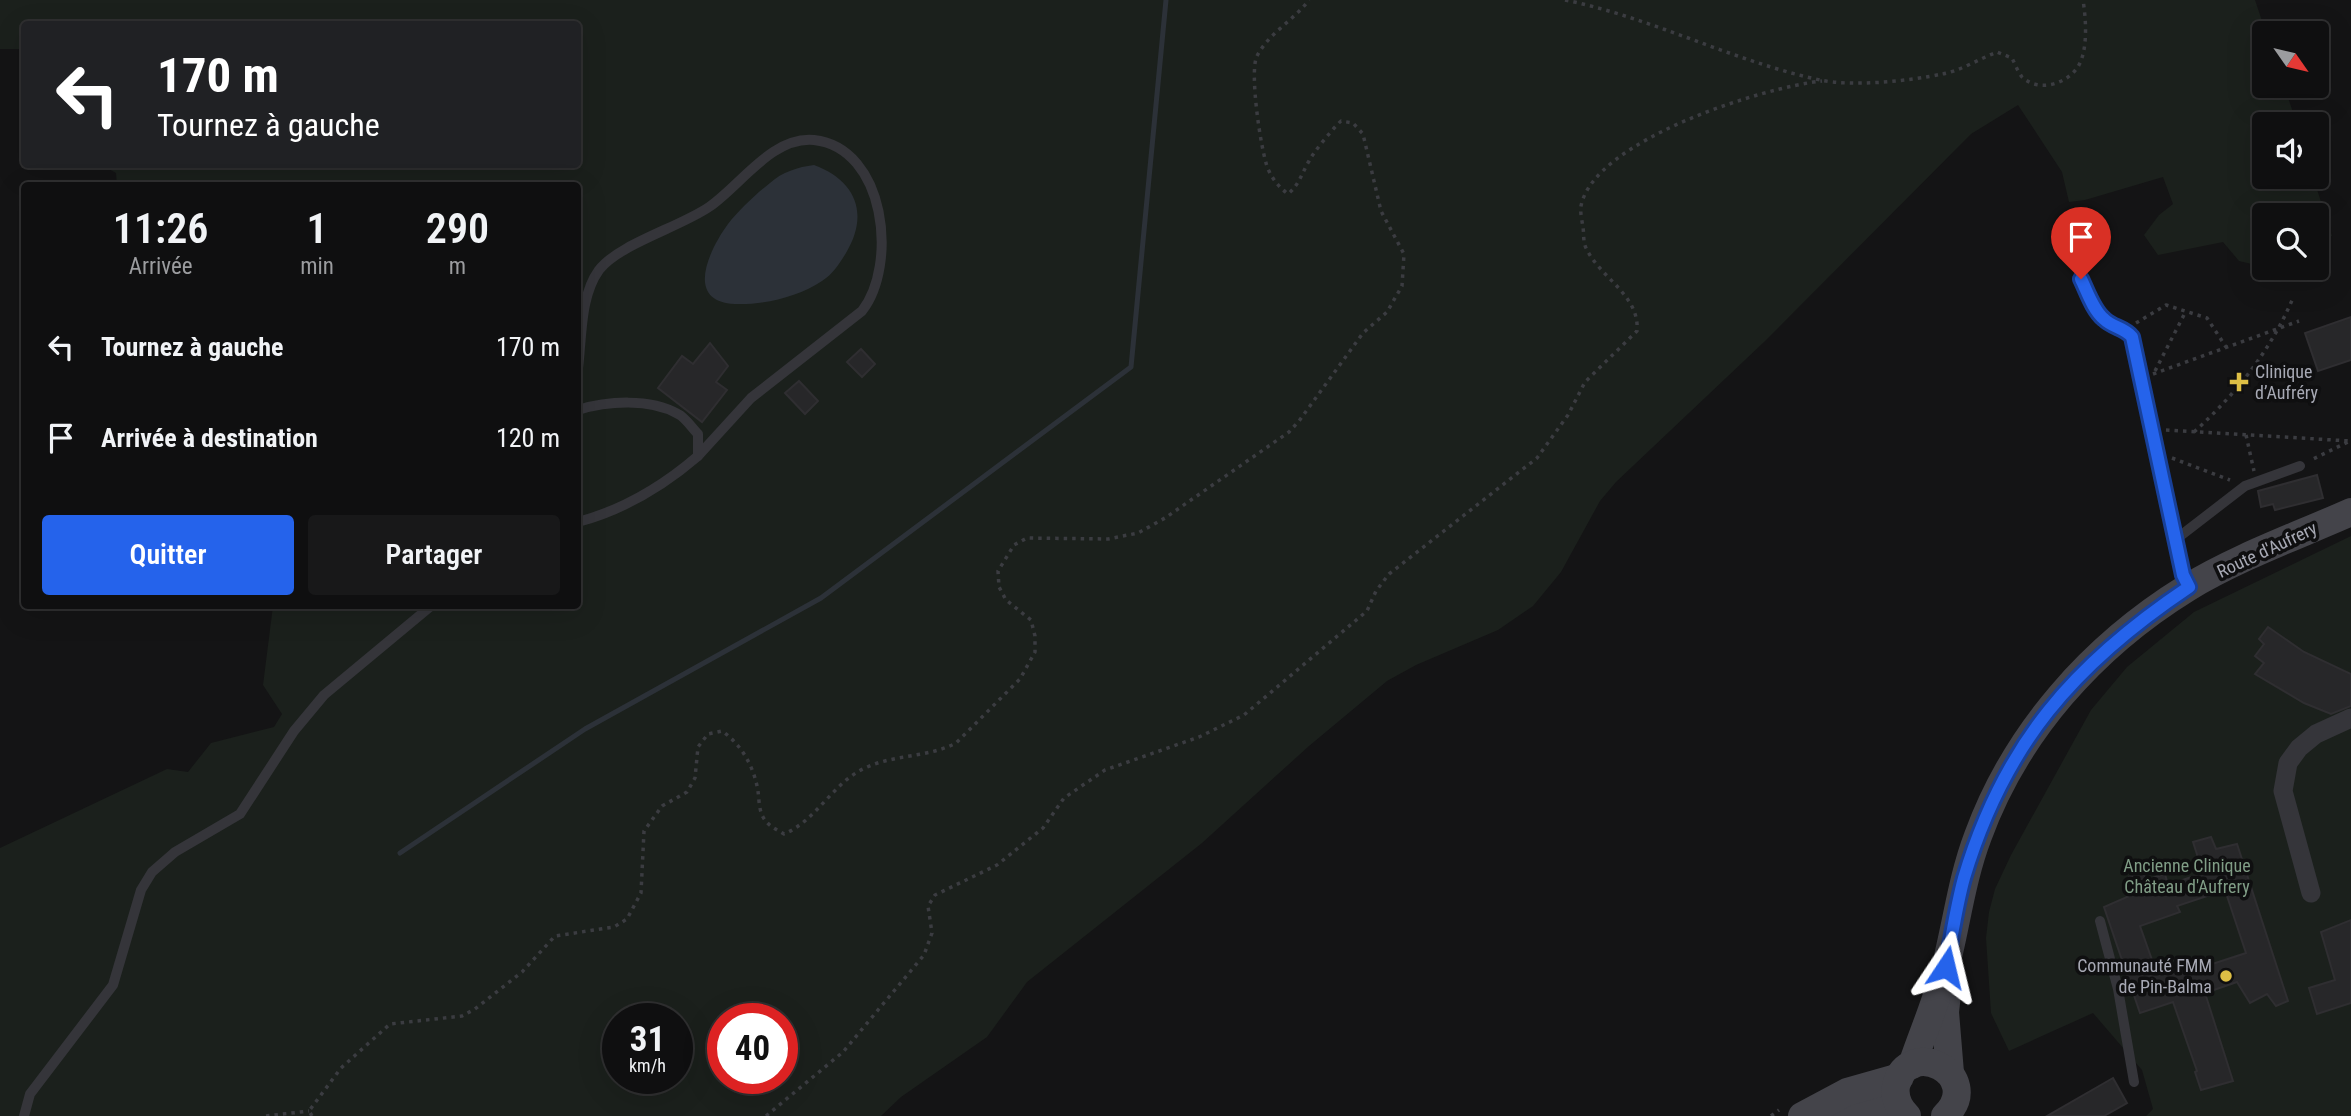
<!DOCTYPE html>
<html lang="fr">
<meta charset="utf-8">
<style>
:root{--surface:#0f0f10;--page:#181819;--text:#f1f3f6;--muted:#9b9c9f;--line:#2f2f30;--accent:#2563eb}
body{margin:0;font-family:"Roboto Condensed",sans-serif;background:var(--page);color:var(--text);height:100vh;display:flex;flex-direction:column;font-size:26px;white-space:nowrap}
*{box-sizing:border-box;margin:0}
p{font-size:23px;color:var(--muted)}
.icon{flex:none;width:38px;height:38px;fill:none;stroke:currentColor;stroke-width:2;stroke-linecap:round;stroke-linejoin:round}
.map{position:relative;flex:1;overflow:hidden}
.side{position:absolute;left:21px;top:182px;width:560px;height:427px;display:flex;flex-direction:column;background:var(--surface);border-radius:7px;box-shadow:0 7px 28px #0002,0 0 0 2px var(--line)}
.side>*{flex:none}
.guide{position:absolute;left:21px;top:21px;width:560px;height:147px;border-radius:7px;box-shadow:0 7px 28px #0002,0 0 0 2px var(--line);background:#202124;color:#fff;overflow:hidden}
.needle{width:46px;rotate:124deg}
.fabs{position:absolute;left:2252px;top:21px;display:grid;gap:14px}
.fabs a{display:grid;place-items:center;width:77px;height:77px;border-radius:7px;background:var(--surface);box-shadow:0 7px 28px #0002,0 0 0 2px var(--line);font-size:35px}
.speed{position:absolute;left:602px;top:1003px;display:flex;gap:14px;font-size:35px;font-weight:700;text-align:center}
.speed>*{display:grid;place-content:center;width:91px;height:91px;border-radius:50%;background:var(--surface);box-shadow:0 7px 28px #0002,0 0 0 2px var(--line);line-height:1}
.speed small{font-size:18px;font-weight:400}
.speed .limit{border:10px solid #d22;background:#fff;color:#111}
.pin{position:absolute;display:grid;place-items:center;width:60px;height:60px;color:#fff;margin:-72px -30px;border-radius:50% 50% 50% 0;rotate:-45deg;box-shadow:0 0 7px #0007}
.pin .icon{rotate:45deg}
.me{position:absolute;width:77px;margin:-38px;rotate:10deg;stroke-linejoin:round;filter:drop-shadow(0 0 5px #0008)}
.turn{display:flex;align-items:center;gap:24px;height:147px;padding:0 21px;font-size:32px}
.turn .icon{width:91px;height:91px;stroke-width:2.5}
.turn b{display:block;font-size:49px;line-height:60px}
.eta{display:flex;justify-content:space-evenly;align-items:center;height:119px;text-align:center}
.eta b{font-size:42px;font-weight:600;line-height:49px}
.cta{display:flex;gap:14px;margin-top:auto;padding:14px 21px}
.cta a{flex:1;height:80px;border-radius:7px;background:var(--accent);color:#fff;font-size:28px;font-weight:600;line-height:80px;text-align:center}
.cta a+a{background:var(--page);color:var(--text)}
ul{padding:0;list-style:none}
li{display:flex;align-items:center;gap:21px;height:91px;padding:0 21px}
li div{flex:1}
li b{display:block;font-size:26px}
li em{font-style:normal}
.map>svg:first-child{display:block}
.green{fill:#1b201c;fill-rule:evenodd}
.water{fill:#2c3138}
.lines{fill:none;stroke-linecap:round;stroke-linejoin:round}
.stream{stroke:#2c3138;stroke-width:5}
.building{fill:#272729;stroke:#2f2e31;stroke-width:2;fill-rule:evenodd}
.path{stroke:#3b3c41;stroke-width:3.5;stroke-dasharray:3.5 5;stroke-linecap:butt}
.lane{stroke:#35353a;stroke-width:10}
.street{stroke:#35353a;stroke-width:19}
.secondary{stroke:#44444a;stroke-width:28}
.route-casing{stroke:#184099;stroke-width:18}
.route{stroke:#2563eb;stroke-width:12}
.poi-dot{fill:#ddbf45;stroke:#0f0f10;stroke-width:2.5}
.labels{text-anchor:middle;stroke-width:7;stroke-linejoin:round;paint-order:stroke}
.poi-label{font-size:18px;fill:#a7a9b4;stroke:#0f0f10;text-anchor:start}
.street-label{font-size:18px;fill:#a7a9b4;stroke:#0f0f10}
.park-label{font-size:18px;fill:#809d86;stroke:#0f0f10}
</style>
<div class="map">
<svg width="2351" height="1116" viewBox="0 0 2351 1116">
<rect width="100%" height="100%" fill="#141415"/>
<g class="green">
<path d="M0 0H2255L2266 33 2264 86H2284L2297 124H2264V177H2313L2332 236 2317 241V215H2264V261L2260 266 2239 261 2223 242 2158 255 2144 235 2159 215 2173 204 2163 177 2085 200 2069 202 2062 172 2018 105 1971 134 1764 342 1616 482 1600 501 1561 572 1533 606 1498 630 1416 665 1387 681 1309 746 1202 843 1027 982 987 1037 901 1097 881 1116H0V848L167 769 188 772 211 743 274 727 282 714 263 685 273 606H578V186H117L116 173 102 165 578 164V24H24V49H0ZM618 1018H677V1078H618ZM723 1018H782V1078H723Z"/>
<polygon points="2351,536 2351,1116 2146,1116 2153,1109 2142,1070 2093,1013 2009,1051 1991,1013 1986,938 1989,912 1995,889 2011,855 2091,710 2127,667 2194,612"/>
</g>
<path class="water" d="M814 165C855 180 870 213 846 253 839 264 833 274 822 281 798 297 764 305 735 304 684 302 709 250 728 224 739 210 756 194 770 183 782 172 798 167 814 165Z"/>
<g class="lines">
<polyline class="stream" points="400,853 585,729 821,598 1131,367 1166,0"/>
</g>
<g class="building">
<polygon points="2351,317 2351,360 2318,371 2305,333"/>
<polygon points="710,343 728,366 716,382 727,390 702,422 658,388 682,356 693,364"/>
<polygon points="861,349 875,364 862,377 847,362"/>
<polygon points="799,381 818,401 805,414 785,393"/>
<polygon points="2317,475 2323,498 2275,510 2273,504 2261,507 2258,491"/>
<polygon points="2268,627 2304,652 2351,674 2351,706 2331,714 2304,703 2255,674 2264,663 2255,656 2264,644 2259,639"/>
<path d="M2211 837 2216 849 2237 844 2288 1001 2276 1006 2267 994 2250 1003 2237 982 2205 993 2233 1081 2201 1090 2195 1072 2197 1071 2173 1002 2140 1013 2104 907 2134 894 2129 877 2144 873 2146 880 2165 874 2168 885 2203 873 2193 842ZM2225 890 2246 953 2197 969 2196 963 2157 974 2140 926 2180 912 2177 906Z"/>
<polygon points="2351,920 2351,1003 2317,1014 2309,988 2335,980 2321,932"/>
<polygon points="2113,1078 2127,1103 2104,1116 2047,1116"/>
</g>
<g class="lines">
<g class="path">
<path d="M1565 0C1653 18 1732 61 1820 80 1852 87 1910 81 1942 74 1960 71 1979 59 1997 52L2012 58C2015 64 2018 72 2022 77 2039 93 2068 84 2079 65 2088 48 2086 19 2083 0"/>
<polyline points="2136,323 2166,305 2207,318 2226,347"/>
<polyline points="2155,371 2186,311"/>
<polyline points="2153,374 2299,321"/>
<polyline points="2166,430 2350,441 2311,460"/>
<path d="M2194 432C2236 394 2271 350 2293 298"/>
<polyline points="2246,435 2254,471"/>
<polyline points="2172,458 2230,480"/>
<polyline points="266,1116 309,1111"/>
<path d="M312 1116 309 1111 341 1068 390 1024 462 1016 475 1009 522 972 555 936 614 927 627 919 641 893 644 831 662 806 687 792 695 778 698 747 708 734 722 731C742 745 754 767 758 791 759 799 759 810 763 817 768 826 776 829 784 834 817 820 832 784 863 769 892 754 928 758 956 743L1020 679 1035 652V636L1031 620 1006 600 999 587 998 571 1014 545 1027 538 1108 539 1138 533 1165 518 1289 432 1299 421 1363 333 1387 312 1402 286 1404 254 1381 211 1363 134 1353 123 1341 121C1335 126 1312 154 1309 161 1302 173 1299 185 1288 194 1279 187 1273 180 1268 169 1261 152 1249 71 1257 56 1268 34 1294 20 1309 0"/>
<path d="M766 1116 843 1052 924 955 932 933 928 906 935 895 997 865 1043 828 1064 798 1105 770 1199 737 1244 715 1367 611 1376 591 1389 574 1537 458 1568 415 1585 382 1637 331C1640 295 1600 278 1586 248 1583 242 1584 234 1583 227 1582 221 1580 212 1581 206 1594 140 1764 87 1822 81"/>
<polyline points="1771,1116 1779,1110"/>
</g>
<g class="lane">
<path d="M2081 279C2087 291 2093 311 2104 319 2113 328 2124 327 2132 337L2183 575 2187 584"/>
<path d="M578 368C582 337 580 296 599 270 619 244 680 227 709 207 741 185 772 136 814 140 886 148 898 265 862 311L751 398 698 456"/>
<path d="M578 410C607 401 650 398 678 414 685 417 692 428 698 434V456C662 487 623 510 578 522"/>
<polyline points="2175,540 2245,486 2300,466"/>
<polyline points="2100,921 2118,989 2134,1082"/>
<polyline points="24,1116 30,1094 113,985 141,890 152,872 175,852 240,814 294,731 324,695 431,606"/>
</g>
<polyline class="street" points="2311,893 2283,791 2288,763 2299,748 2316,734 2351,718"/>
<g class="secondary">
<polyline points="1947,994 1945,1012 1950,1073"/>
<path d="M1912 1065C1923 1032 1938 999 1946 965 1957 921 1962 878 1978 836 2016 732 2093 646 2187 588 2238 557 2297 536 2351 512"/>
<polyline points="1828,1105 1901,1110"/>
<polyline points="1802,1116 1847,1092 1900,1077"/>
<path d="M1907 1116C1899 1108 1894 1098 1896 1086 1907 1035 1986 1075 1945 1116"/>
</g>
</g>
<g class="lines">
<g class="route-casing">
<path id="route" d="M1946 967C1952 937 1956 907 1964 878 2004 744 2074 664 2189 587L2183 575 2132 337C2124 327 2113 328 2104 319 2093 310 2087 291 2081 279"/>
</g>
<use href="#route" class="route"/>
</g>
<g class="poi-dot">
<path d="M2235.5 371.5h7v7h7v7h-7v7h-7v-7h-7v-7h7z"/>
<circle cx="2226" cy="976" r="7"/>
</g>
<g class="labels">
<g class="poi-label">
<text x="2255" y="378">Clinique<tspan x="2255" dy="21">d’Aufréry</tspan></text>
<text x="2212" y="972" text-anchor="end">Communauté FMM<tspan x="2212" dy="21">de Pin-Balma</tspan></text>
</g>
<g class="street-label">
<text transform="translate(2267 550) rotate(-25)" y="6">Route d'Aufrery</text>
</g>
<g class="park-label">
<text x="2187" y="872">Ancienne Clinique<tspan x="2187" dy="21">Château d'Aufrery</tspan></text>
</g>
</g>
</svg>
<div class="fabs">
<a><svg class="needle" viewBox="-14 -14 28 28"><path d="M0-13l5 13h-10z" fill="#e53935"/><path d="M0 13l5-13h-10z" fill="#9b9c9f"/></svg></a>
<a><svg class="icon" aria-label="sound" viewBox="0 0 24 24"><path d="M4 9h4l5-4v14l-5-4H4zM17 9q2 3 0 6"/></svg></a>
<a><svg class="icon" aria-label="search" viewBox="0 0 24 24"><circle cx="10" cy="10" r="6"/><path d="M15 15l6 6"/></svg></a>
</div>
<div class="speed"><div>31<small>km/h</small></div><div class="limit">40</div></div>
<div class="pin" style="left:2081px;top:279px;background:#d93025"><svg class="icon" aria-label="arrive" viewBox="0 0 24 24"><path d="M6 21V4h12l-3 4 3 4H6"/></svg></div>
<svg class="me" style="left:1946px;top:967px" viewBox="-20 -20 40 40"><path d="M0-17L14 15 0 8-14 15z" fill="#2563eb" stroke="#fff" stroke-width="4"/></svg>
<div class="guide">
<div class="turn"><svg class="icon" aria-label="left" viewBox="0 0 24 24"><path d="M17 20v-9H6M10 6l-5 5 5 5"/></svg><div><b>170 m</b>Tournez à gauche</div></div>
</div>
<section class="side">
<div class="eta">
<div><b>11:26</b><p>Arrivée</p></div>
<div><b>1</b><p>min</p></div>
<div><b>290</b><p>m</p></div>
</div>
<ul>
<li><svg class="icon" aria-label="left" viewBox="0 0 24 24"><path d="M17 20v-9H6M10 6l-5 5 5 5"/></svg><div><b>Tournez à gauche</b></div><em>170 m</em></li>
<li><svg class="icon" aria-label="arrive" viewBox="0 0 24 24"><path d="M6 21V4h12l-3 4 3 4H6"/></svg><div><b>Arrivée à destination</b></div><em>120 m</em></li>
</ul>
<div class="cta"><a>Quitter</a><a>Partager</a></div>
</section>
</div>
